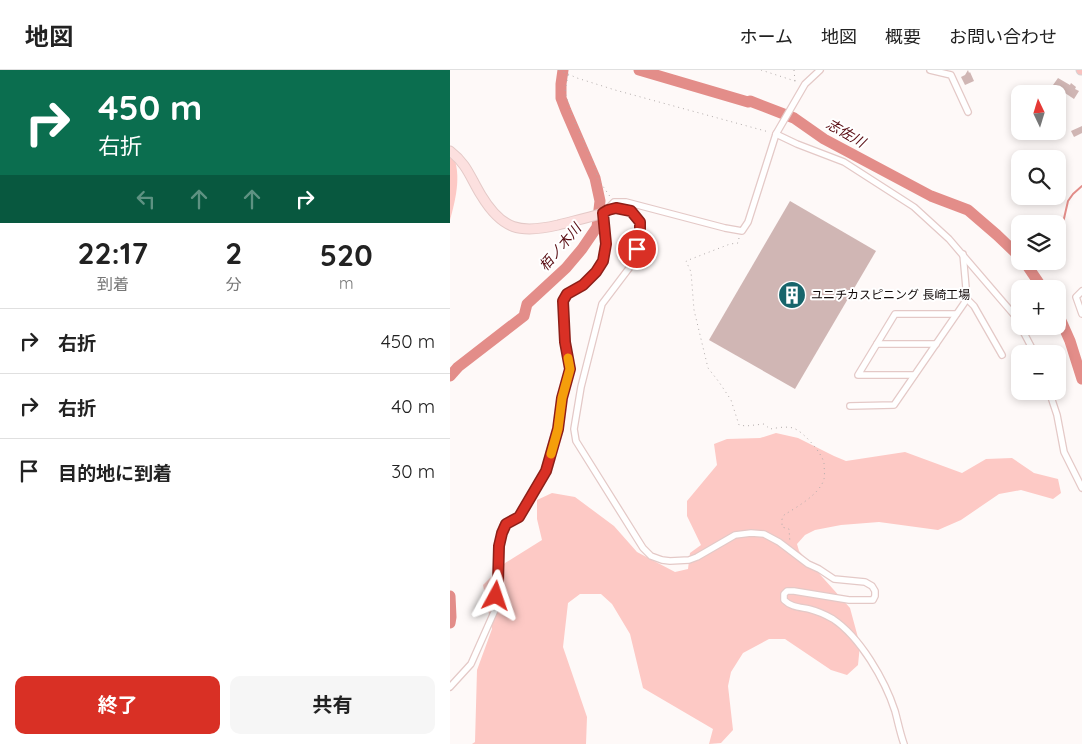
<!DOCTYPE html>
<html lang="ja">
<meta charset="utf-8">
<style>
:root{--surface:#fff;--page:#f6f6f6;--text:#222;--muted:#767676;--line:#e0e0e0;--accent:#d93025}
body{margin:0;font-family:Quicksand,"Noto Sans JP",sans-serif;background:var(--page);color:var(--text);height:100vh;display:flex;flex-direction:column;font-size:19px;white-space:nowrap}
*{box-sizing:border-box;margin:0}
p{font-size:16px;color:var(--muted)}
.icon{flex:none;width:28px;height:28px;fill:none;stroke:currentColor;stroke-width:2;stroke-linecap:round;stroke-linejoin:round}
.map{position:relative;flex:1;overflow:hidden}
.drawer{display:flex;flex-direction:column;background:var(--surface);width:450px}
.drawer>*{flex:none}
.top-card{background:#0b6e4f;color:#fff;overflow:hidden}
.needle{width:32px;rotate:356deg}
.buttons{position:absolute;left:561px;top:15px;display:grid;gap:10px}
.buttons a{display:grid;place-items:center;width:55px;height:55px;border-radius:10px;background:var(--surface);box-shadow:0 2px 8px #0003;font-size:25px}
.pin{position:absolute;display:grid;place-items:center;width:42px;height:42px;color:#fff;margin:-21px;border:2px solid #fff;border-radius:50%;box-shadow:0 1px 5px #0007}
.me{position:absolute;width:55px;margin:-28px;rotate:5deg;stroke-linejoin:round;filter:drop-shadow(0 0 4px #0008)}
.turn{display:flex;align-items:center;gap:18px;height:105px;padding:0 15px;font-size:22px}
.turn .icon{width:65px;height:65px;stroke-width:2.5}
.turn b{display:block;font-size:35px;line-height:42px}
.lanes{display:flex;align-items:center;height:48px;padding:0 15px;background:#0003;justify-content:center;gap:25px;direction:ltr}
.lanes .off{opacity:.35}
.eta{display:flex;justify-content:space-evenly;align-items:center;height:85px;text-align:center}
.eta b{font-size:30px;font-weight:700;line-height:35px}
.action{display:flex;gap:10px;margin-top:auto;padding:10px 15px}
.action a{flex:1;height:58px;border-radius:10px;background:var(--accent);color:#fff;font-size:20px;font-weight:700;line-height:58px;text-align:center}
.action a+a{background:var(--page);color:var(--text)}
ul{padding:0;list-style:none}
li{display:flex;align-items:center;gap:15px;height:65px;padding:0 15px;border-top:1px solid var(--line)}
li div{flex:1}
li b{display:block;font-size:19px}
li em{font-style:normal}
header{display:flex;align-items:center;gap:30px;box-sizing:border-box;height:70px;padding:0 25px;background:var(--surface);border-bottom:1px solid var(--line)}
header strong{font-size:24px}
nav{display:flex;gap:28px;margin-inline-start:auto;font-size:18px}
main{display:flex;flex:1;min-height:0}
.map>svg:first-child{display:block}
.green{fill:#fdc9c5}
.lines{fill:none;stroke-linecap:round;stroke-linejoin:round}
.stream{stroke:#e38d89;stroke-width:2}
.river{stroke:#e38d89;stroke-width:11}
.building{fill:#d0b6b4}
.street-casing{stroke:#e4c9c7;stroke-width:8}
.secondary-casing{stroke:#e4c9c7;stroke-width:11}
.primary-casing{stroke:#d4d3d3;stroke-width:11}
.path{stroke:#b2acab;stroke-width:1;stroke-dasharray:1 4;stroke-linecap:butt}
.street{stroke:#fff;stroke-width:5.5}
.secondary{stroke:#fce0df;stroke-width:9}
.primary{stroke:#f9c2bf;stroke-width:9}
.route-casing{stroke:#8d1f18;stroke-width:12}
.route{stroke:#d93025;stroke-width:9}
.slow{stroke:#f59e0b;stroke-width:9}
.labels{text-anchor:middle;stroke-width:4;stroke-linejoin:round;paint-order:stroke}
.poi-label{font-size:12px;fill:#120a09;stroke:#fff;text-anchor:start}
.water-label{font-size:14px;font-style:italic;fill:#590c12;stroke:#fff}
</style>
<header>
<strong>地図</strong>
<nav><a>ホーム</a><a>地図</a><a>概要</a><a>お問い合わせ</a></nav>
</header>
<main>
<section class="drawer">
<div class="top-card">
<div class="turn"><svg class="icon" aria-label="right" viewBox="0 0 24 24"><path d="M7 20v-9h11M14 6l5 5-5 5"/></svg><div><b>450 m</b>右折</div></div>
<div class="lanes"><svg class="icon off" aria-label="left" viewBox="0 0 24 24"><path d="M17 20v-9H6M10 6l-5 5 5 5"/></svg><svg class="icon off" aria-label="ahead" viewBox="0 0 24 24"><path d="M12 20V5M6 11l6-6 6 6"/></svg><svg class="icon off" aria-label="ahead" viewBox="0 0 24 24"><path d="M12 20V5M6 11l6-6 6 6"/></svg><svg class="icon" aria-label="right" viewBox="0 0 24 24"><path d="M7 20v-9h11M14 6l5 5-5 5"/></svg></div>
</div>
<div class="eta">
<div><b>22:17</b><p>到着</p></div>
<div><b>2</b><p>分</p></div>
<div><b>520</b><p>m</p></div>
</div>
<ul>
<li><svg class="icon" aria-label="right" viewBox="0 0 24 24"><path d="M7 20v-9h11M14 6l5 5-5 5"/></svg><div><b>右折</b></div><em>450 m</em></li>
<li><svg class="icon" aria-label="right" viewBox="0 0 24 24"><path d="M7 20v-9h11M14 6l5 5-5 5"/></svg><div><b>右折</b></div><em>40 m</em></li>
<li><svg class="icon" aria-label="arrive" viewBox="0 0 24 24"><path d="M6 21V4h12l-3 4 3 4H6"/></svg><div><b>目的地に到着</b></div><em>30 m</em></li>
</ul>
<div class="action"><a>終了</a><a>共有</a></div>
</section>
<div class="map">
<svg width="632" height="674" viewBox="0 0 632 674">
<rect width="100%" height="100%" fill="#fef9f8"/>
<g class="green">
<path d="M0 80C13 100 6 128 0 150Z"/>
<polygon points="326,363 348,368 384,386 396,391 455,382 512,403 536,389 562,388 584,403 608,409 611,423 603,429 571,420 549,424 511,450 488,460 429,452 391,455 365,460 355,465 347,474 349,481 400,538 410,575 408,595 397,605 381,600 335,569 319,569 293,583 281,602 278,616 283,660 271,673 259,674 263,659 193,618 180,564 162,534 151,524 130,524 118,533 113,577 137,647 136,674 22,674 25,672 27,600 42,559 33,515 55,493 92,470 87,449 87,430 102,423 125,427 164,456 187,482 225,502 238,499 240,483 251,475 237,446 237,431 267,395 264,374 277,369 310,368"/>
</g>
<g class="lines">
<polyline class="stream" points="608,169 610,166 618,131 623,124 632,116"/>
<g class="river">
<polyline points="189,0 298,32 300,31 344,48 374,69 481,126 518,140 547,165 570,187"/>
<polyline points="574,191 593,219"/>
<polyline points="608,244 620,271 632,309"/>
<polyline points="0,306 8,297 74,246 77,234 116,198 132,179 147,157 150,131 145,108 116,41 111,28 111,14 113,0"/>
<polyline points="0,526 1,547 0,553"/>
</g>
</g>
<g class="building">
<polygon points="518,0 519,3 520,2 524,11 515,15 511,7 515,5"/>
<polygon points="608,8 620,15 621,13 626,17 625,19 629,21 624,29 603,15"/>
<polygon points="596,15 616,28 612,35 608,32 608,24 595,24 592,22"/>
<polygon points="632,56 632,63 624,67 621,61"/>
<polygon points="340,131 426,181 345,319 259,270"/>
</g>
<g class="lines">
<g class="street-casing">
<g id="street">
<polyline points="480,0 501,5 518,42"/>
<polyline points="326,64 347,74 394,92 464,137 499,169 565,246 585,284"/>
<path d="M158 140 166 138 181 141 189 152 190 165 183 193 152 234 131 317 124 359 126 371 193 478 201 486 212 490 220 491 239 490 247 487 285 465 301 463 314 464 329 472 358 494 369 499 384 509 415 512 422 516 425 521V526L423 530H399L344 521H337L334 524V530C341 537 349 537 359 539 367 541 376 545 383 549 410 567 435 610 445 641 448 652 450 663 454 674"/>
<polyline points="632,221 626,227 632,244"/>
<polyline points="517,229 524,236 552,285"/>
<polyline points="427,274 486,274"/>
<polyline points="464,305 408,305 445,244 506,244"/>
<polyline points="599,321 607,345 614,382 632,418"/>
<polyline points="400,336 444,335 517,229 513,184"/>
<polyline points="0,617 21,594 45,540 48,513 49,476 52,463 56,454 69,447 97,401 108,359 112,328 120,299 115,273 113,231 117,224 133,215 146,202 153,191 156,173 153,143 164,132 176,132 275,158 292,161 298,152 326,64 355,14 370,0"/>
</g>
</g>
<g class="secondary-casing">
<path id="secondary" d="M0 81C17 94 20 107 31 125 52 160 70 164 108 155 123 151 138 148 153 143"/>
</g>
<g class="primary-casing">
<polyline id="primary" points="631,0 632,0"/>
</g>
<g class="path">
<polyline points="109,0 127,8 165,20 319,62"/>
<polyline points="311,0 348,12"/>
<polyline points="344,0 345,11"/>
<polyline points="118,5 115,22 123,49 143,92 148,109 161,128"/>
<path d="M289 168 288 173 280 174 236 191 241 202 244 240 258 298 269 312 281 330 289 355 296 356 314 354 320 359C327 358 335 356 343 358 353 361 372 383 374 393 374 397 375 405 374 409 370 424 347 437 334 445L332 449V457L339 459 340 473"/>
</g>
<use href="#street" class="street"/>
<use href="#secondary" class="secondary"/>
<use href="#primary" class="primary"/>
</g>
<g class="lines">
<g class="route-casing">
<polyline id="route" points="46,526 48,512 49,476 52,463 56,454 69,447 96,401 108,359 112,328 120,299 115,272 113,231 117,224 133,215 146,202 153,191 156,174 153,143 158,140 166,138 181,141 190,152 190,165 187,179"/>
</g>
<use href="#route" class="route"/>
<polyline class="slow" points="101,384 108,359 112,328 120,299 118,288"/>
</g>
<defs>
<g id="building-disc" transform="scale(1.4375)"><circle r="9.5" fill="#17656b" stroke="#fff"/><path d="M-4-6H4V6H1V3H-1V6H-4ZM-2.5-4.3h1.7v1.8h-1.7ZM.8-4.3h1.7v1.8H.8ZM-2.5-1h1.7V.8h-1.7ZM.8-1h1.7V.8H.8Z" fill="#fff"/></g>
</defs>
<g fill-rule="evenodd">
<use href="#building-disc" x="342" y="225"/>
</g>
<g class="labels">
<g class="poi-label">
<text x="361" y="229">ユニチカスピニング 長崎工場</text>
</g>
<g class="water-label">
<text transform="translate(396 63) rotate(30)" y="5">志佐川</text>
<text transform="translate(110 177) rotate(-50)" y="5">栢ノ木川</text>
</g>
</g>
</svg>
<div class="buttons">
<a><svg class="needle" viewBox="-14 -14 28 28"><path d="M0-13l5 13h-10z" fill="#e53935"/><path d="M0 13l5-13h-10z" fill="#767676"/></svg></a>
<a><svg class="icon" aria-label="search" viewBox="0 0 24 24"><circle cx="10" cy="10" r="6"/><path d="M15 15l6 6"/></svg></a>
<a><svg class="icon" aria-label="layers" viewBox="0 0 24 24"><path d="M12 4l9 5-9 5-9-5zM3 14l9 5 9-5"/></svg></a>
<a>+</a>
<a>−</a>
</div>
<div class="pin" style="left:187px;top:179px;background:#d93025"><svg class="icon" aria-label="arrive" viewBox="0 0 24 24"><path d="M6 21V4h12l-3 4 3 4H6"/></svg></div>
<svg class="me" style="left:46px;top:526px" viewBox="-20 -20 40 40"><path d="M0-17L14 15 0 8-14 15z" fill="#d93025" stroke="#fff" stroke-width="4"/></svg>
</div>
</main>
